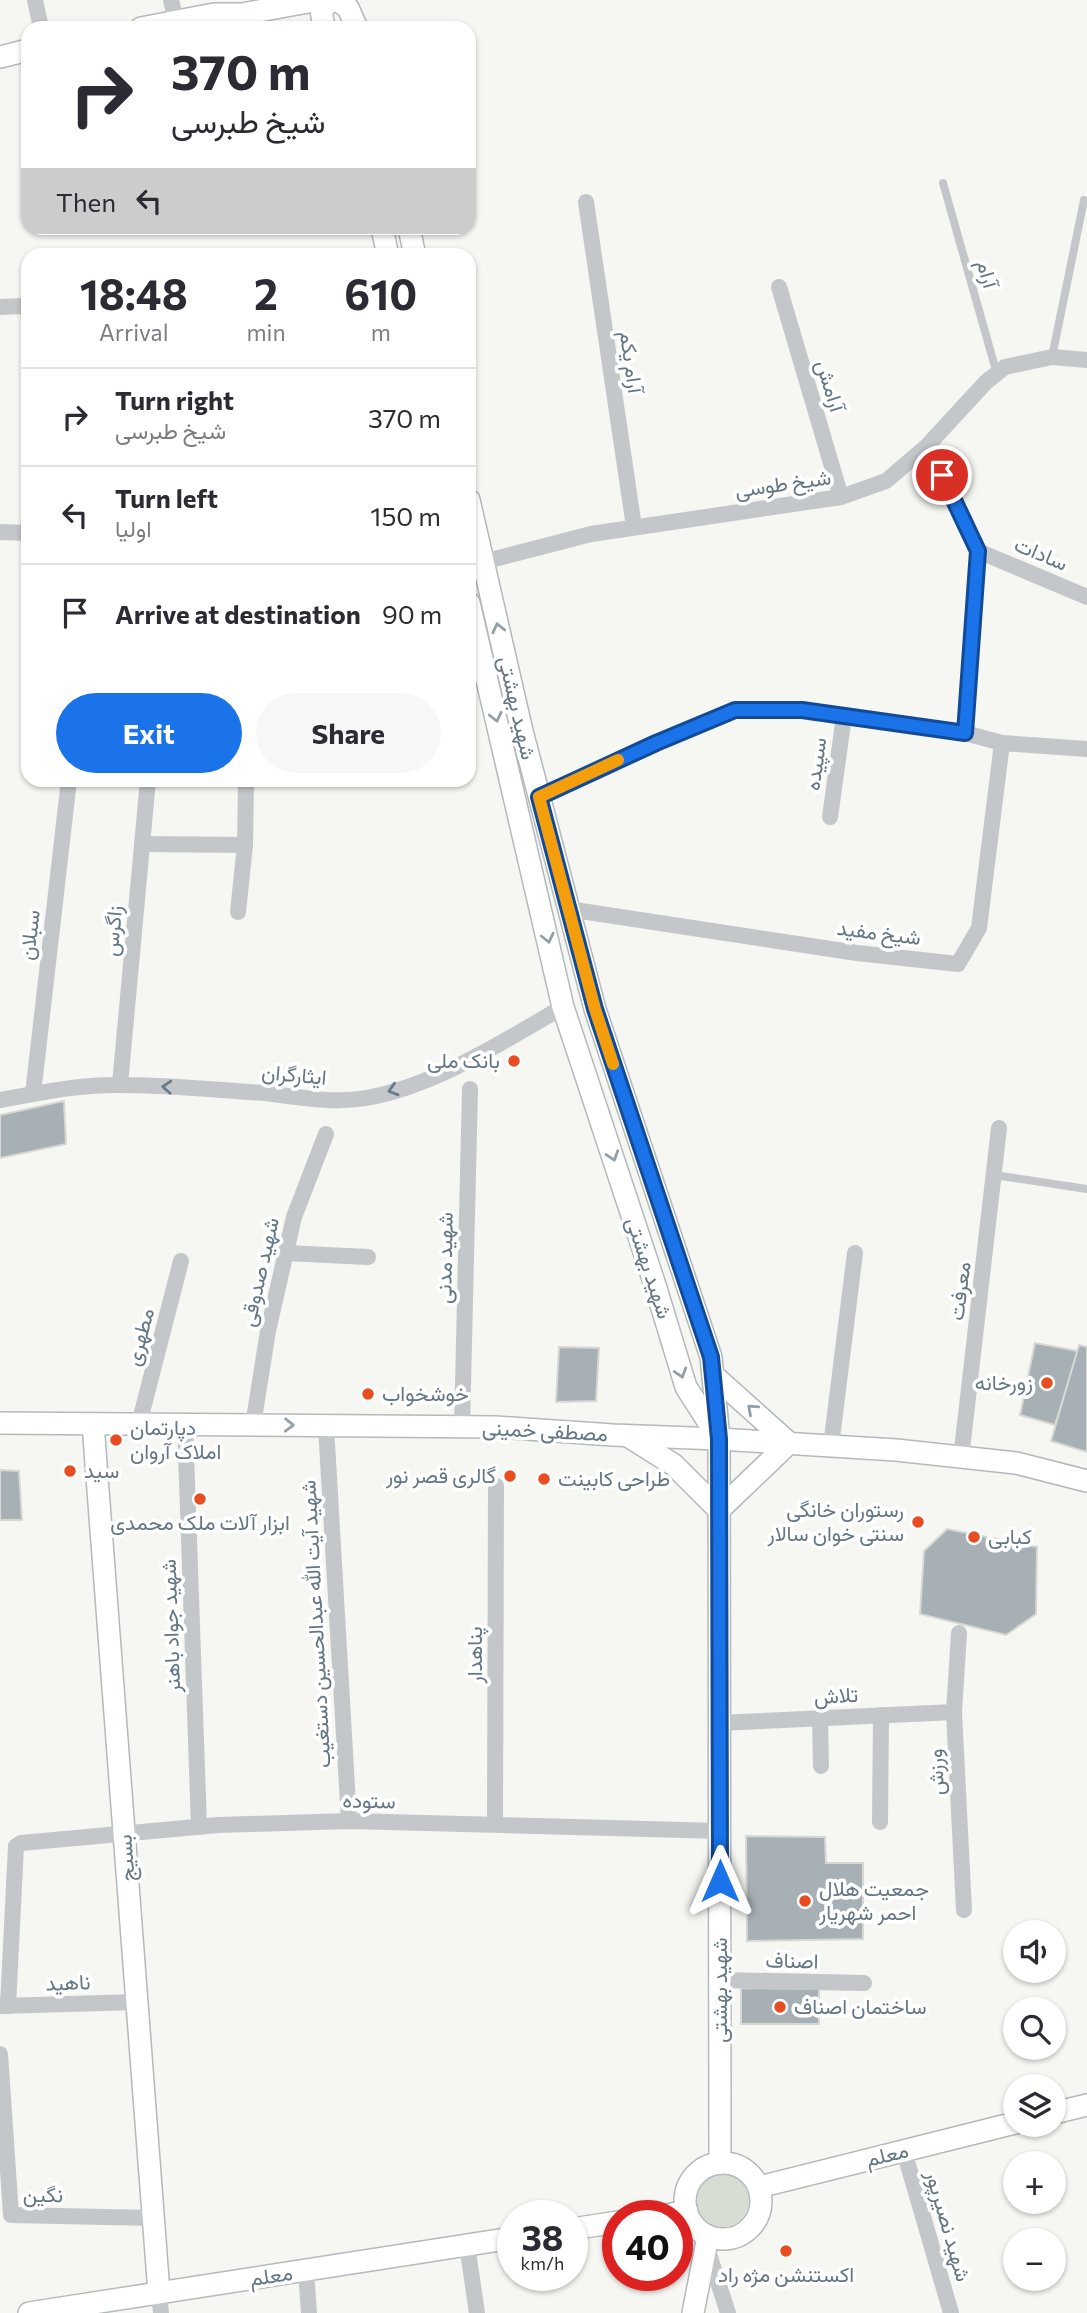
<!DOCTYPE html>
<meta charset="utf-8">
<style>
:root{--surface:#fff;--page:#f7f7f7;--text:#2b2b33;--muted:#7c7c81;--line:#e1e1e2;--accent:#1a73e8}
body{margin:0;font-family:Commissioner,Vazirmatn,sans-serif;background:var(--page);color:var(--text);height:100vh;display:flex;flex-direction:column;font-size:26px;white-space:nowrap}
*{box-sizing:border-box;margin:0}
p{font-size:23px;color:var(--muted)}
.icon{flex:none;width:38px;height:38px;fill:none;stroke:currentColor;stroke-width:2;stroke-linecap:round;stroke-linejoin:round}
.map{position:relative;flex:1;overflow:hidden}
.sheet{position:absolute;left:21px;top:248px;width:455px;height:539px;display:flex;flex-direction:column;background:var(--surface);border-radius:21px;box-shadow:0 2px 5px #0004}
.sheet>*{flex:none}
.top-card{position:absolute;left:21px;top:21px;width:455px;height:214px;border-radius:21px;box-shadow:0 2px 5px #0004;background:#fff;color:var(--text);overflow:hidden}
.buttons{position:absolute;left:1003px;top:1920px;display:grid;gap:14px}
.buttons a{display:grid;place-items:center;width:63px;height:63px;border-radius:50%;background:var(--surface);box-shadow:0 2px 5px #0004;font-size:35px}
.speed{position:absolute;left:497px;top:2200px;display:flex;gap:14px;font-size:35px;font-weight:700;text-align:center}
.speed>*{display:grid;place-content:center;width:91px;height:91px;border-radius:50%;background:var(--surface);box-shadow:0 2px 5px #0004;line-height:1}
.speed small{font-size:18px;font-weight:400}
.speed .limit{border:10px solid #d22;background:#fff;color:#111}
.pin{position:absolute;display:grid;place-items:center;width:60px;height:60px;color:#fff;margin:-30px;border:4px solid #fff;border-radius:50%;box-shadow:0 2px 7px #0007}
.me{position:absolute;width:77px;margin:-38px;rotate:0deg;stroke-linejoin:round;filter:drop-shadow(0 0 5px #0008)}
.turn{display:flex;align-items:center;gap:24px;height:147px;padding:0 35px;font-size:32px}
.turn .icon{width:91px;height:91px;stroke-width:2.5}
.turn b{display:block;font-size:49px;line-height:60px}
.then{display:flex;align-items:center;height:66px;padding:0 35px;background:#0003;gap:14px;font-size:26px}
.eta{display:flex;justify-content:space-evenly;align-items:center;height:119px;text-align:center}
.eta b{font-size:42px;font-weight:700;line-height:49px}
.action{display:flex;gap:14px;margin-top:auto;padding:14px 35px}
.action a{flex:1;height:80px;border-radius:42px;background:var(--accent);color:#fff;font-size:28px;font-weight:700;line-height:80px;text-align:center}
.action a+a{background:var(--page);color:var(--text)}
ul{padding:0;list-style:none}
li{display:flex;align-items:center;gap:21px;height:98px;padding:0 35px;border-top:2px solid var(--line)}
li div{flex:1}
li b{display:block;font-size:26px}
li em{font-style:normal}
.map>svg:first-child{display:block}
.green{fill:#d7ddd3}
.building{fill:#a7b0b5;stroke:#d7d7d4;stroke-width:2}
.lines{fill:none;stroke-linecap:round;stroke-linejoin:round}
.secondary-casing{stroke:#b3b9bd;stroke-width:24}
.lane{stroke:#c3c7ca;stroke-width:8}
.street{stroke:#c3c7ca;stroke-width:16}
.secondary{stroke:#fff;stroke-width:21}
.oneway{stroke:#929fa9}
.oneway2{stroke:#697a88}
.route-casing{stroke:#114b97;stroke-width:18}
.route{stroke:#1a73e8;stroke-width:12}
.slow{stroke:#f59e0b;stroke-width:12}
.poi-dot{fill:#e74d20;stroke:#fff;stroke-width:2.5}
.labels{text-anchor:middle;stroke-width:7;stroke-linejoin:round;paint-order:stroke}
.street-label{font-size:21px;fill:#647684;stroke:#fff}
.poi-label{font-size:21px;fill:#647684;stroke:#fff;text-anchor:start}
</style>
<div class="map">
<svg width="1087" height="2313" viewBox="0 0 1087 2313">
<rect width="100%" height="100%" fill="#f6f6f2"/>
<circle class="green" cx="722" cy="2200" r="27"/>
<g class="building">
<polygon points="64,1101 66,1144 0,1158 0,1115"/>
<polygon points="1035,1343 1078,1351 1055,1425 1020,1415"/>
<polygon points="1079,1345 1087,1347 1087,1452 1051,1441"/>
<polygon points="559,1347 599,1348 596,1401 556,1402"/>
<polygon points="0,1470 19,1471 22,1520 0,1520"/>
<polygon points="947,1529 1037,1547 1036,1614 1006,1635 920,1614 924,1551"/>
<polygon points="746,1836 825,1837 826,1863 863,1863 863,1939 747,1941"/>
<polygon points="741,1988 819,1989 819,2024 741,2024"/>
</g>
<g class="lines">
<g class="secondary-casing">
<g id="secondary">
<polyline points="337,0 348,8 357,28"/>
<polyline points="141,28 214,14 242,14 319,0"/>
<polyline points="324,28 321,10 331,0"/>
<polyline points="0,57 28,50"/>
<polyline points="382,228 388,256"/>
<polyline points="409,228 415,256"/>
<polyline points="469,500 522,731 595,1009 711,1357 719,1439 720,2163"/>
<polyline points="469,603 563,1007 655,1285 686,1387 718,1437"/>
<polyline points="0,1423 496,1427 613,1435 719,1439 896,1450 1016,1463 1087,1481"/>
<polyline points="93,1424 159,2293"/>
<polyline points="628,1436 674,1465 719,1510 789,1443 713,1375"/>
<polyline points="1054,2113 1087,2105"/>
<circle cx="723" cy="2201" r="38"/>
<polyline points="759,2187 1015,2123"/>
<polyline points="661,2216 687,2211"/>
<polyline points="572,2229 618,2222"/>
<polyline points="29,2313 513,2238"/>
<polyline points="693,2313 708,2236"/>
</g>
</g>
<g class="lane">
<polyline points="943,183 997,374"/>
<polyline points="1052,357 1084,200"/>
<polyline points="994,1175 1087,1189"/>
</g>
<g class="street">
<polyline points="35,0 41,28"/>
<polyline points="171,0 176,21"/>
<polyline points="586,202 634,527"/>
<polyline points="779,287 841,497"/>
<polyline points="0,307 24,306"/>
<polyline points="942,475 978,551 965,733"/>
<polyline points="0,532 28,533"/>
<polyline points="978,551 1087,597"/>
<polyline points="483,562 591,534 841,497 886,481 927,446 986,382 1005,367 1052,357 1087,360"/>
<polyline points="539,797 656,743 735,710 802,710 965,733 1002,743 1087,749"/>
<polyline points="830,817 844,716"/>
<polyline points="142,844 245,845"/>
<polyline points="568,909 857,953 958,964 979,928 1002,743"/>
<polyline points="238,912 245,845 246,780"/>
<polyline points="120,1084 148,780"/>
<polyline points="33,1094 69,780"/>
<path d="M0 1100C40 1093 81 1084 121 1085 164 1085 207 1089 249 1092 288 1094 327 1105 366 1098 435 1086 504 1041 563 1007"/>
<polyline points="285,1253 368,1257"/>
<polyline points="139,1424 181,1261"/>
<polyline points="185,1424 199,1827"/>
<polyline points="253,1425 268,1331 294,1217 326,1134"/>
<polyline points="326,1426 349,1821"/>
<polyline points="462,1427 470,1089"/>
<polyline points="831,1446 855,1253"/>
<polyline points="961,1458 999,1128"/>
<polyline points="959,1633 954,1712 964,1910"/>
<polyline points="820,1718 821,1766"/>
<polyline points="720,1723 954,1712"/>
<polyline points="880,1822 881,1715"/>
<polyline points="495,1824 496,1486"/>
<polyline points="720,1980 864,1983"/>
<polyline points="0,2006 137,2002"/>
<polyline points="8,2006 16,1846 21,1843 218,1825 349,1821 720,1831"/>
<polyline points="0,2054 11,2215 153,2218"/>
<polyline points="904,2151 951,2313"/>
<polyline points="467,2245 477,2313"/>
<polyline points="707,2248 728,2313"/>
<polyline points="306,2270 309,2313"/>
<polyline points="159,2293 161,2313"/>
</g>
<use href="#secondary" class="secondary"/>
</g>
<defs><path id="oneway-chevron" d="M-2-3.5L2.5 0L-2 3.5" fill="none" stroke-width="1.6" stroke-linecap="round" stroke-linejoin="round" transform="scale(1.75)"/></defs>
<g class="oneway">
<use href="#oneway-chevron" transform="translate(498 628) rotate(-103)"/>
<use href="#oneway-chevron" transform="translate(496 717) rotate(77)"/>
<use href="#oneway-chevron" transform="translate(548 938) rotate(77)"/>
<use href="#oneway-chevron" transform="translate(613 1156) rotate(72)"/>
<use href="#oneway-chevron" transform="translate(681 1373) rotate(73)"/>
<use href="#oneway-chevron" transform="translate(752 1409) rotate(-138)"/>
<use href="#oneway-chevron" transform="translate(289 1425) rotate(1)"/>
</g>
<g class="oneway2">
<use href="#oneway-chevron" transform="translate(167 1087) rotate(-177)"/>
<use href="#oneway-chevron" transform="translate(393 1090) rotate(163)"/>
</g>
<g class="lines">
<g class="route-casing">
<polyline id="route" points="720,1881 719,1439 711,1357 595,1009 539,797 656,743 735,710 802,710 965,733 978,551 942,475"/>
</g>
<use href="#route" class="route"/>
<polyline class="slow" points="613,1064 595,1009 539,797 618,760"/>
</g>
<g class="poi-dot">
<circle cx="514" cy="1061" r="7"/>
<circle cx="1047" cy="1383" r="7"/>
<circle cx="368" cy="1394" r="7"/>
<circle cx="116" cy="1440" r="7"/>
<circle cx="70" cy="1471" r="7"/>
<circle cx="510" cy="1476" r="7"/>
<circle cx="544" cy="1479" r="7"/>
<circle cx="200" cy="1499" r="7"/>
<circle cx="918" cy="1522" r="7"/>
<circle cx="974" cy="1537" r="7"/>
<circle cx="805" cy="1901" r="7"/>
<circle cx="780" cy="2007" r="7"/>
<circle cx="786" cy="2251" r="7"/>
</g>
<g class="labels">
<g class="street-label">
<text transform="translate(987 274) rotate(74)" y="7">آرام</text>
<text transform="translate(631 362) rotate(82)" y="7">آرام یکم</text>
<text transform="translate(830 386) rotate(73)" y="7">آرامش</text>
<text transform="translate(783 484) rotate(-8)" y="7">شیخ طوسی</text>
<text transform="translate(1041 554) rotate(23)" y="7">سادات</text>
<text transform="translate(517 708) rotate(77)" y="7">شهید بهشتی</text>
<text transform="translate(816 764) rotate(-82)" y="7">سپیده</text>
<text transform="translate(113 931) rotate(-85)" y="7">زاگرس</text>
<text transform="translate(879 933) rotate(7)" y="7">شیخ مفید</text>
<text transform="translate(30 935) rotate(-83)" y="7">سبلان</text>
<text transform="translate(294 1075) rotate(5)" y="7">ایثارگران</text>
<text transform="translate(445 1258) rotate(-89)" y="7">شهید مدنی</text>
<text transform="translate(649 1268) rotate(72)" y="7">شهید بهشتی</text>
<text transform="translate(260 1272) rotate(-77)" y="7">شهید صدوقی</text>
<text transform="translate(960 1291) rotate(-83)" y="7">معرفت</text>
<text transform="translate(140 1337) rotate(-75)" y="7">مطهری</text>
<text transform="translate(545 1431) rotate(3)" y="7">مصطفی خمینی</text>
<text transform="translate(316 1624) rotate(-93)" y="7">شهید آیت الله عبدالحسین دستغیب</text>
<text transform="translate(171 1626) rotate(-92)" y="7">شهید جواد باهنر</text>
<text transform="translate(475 1655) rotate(-90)" y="7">پناهدار</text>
<text transform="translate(836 1696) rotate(-3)" y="7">تلاش</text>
<text transform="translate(936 1772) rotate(-93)" y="7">ورزش</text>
<text transform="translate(369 1801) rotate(1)" y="7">ستوده</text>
<text transform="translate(126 1858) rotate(-94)" y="7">بسیج</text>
<text transform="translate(792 1961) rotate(1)" y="7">اصناف</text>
<text transform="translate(68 1983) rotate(-2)" y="7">ناهید</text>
<text transform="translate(720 1990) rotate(-90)" y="7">شهید بهشتی</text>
<text transform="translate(887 2155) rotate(-14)" y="7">معلم</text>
<text transform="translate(43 2195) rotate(1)" y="7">نگین</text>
<text transform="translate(948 2226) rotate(74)" y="7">شهید نصیرپور</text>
<text transform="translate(271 2276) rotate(-9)" y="7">معلم</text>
</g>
<g class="poi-label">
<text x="500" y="1068" text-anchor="end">بانک ملی</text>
<text x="1033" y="1390" text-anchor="end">زورخانه</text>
<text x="382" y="1401">خوشخواب</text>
<text x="130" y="1435">دپارتمان<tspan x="130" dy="24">املاک آروان</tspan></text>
<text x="84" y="1478">سید</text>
<text x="496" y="1483" text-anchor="end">گالری قصر نور</text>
<text x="558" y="1486">طراحی کابینت</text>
<text x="904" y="1517" text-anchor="end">رستوران خانگی<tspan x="904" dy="24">سنتی خوان سالار</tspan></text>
<text x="200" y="1530" text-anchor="middle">ابزار آلات ملک محمدی</text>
<text x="988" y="1544">کبابی</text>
<text x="819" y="1896">جمعیت هلال<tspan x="819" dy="24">احمر شهریار</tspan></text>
<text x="794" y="2014">ساختمان اصناف</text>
<text x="786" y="2282" text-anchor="middle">اکستنشن مژه راد</text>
</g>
</g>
</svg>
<div class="buttons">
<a><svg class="icon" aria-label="sound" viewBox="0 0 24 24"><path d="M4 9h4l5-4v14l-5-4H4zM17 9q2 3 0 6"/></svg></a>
<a><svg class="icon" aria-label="search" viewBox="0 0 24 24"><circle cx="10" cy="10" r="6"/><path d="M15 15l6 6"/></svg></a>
<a><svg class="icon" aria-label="layers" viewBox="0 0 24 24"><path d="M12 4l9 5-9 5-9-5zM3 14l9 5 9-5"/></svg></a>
<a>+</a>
<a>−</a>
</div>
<div class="speed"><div>38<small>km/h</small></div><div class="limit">40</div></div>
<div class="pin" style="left:942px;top:475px;background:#d93025"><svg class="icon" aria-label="arrive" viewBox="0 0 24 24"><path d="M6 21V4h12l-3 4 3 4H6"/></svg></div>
<svg class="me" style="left:720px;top:1881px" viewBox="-20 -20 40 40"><path d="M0-17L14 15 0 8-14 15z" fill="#1a73e8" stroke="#fff" stroke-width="4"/></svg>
<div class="top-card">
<div class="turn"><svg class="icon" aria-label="right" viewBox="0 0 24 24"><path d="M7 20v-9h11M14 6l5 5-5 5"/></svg><div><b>370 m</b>شیخ طبرسی</div></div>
<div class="then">Then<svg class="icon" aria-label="left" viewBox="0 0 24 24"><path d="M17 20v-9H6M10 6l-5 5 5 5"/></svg></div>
</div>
<section class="sheet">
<div class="eta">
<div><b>18:48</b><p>Arrival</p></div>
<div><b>2</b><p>min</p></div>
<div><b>610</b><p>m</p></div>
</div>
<ul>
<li><svg class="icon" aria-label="right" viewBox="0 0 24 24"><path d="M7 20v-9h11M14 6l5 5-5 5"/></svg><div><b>Turn right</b><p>شیخ طبرسی</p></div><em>370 m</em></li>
<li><svg class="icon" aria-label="left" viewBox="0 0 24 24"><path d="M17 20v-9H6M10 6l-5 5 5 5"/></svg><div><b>Turn left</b><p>اولیا</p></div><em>150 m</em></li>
<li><svg class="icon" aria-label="arrive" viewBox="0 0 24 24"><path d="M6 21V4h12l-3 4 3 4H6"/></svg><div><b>Arrive at destination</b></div><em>90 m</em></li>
</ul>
<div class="action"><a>Exit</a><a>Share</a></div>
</section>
</div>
